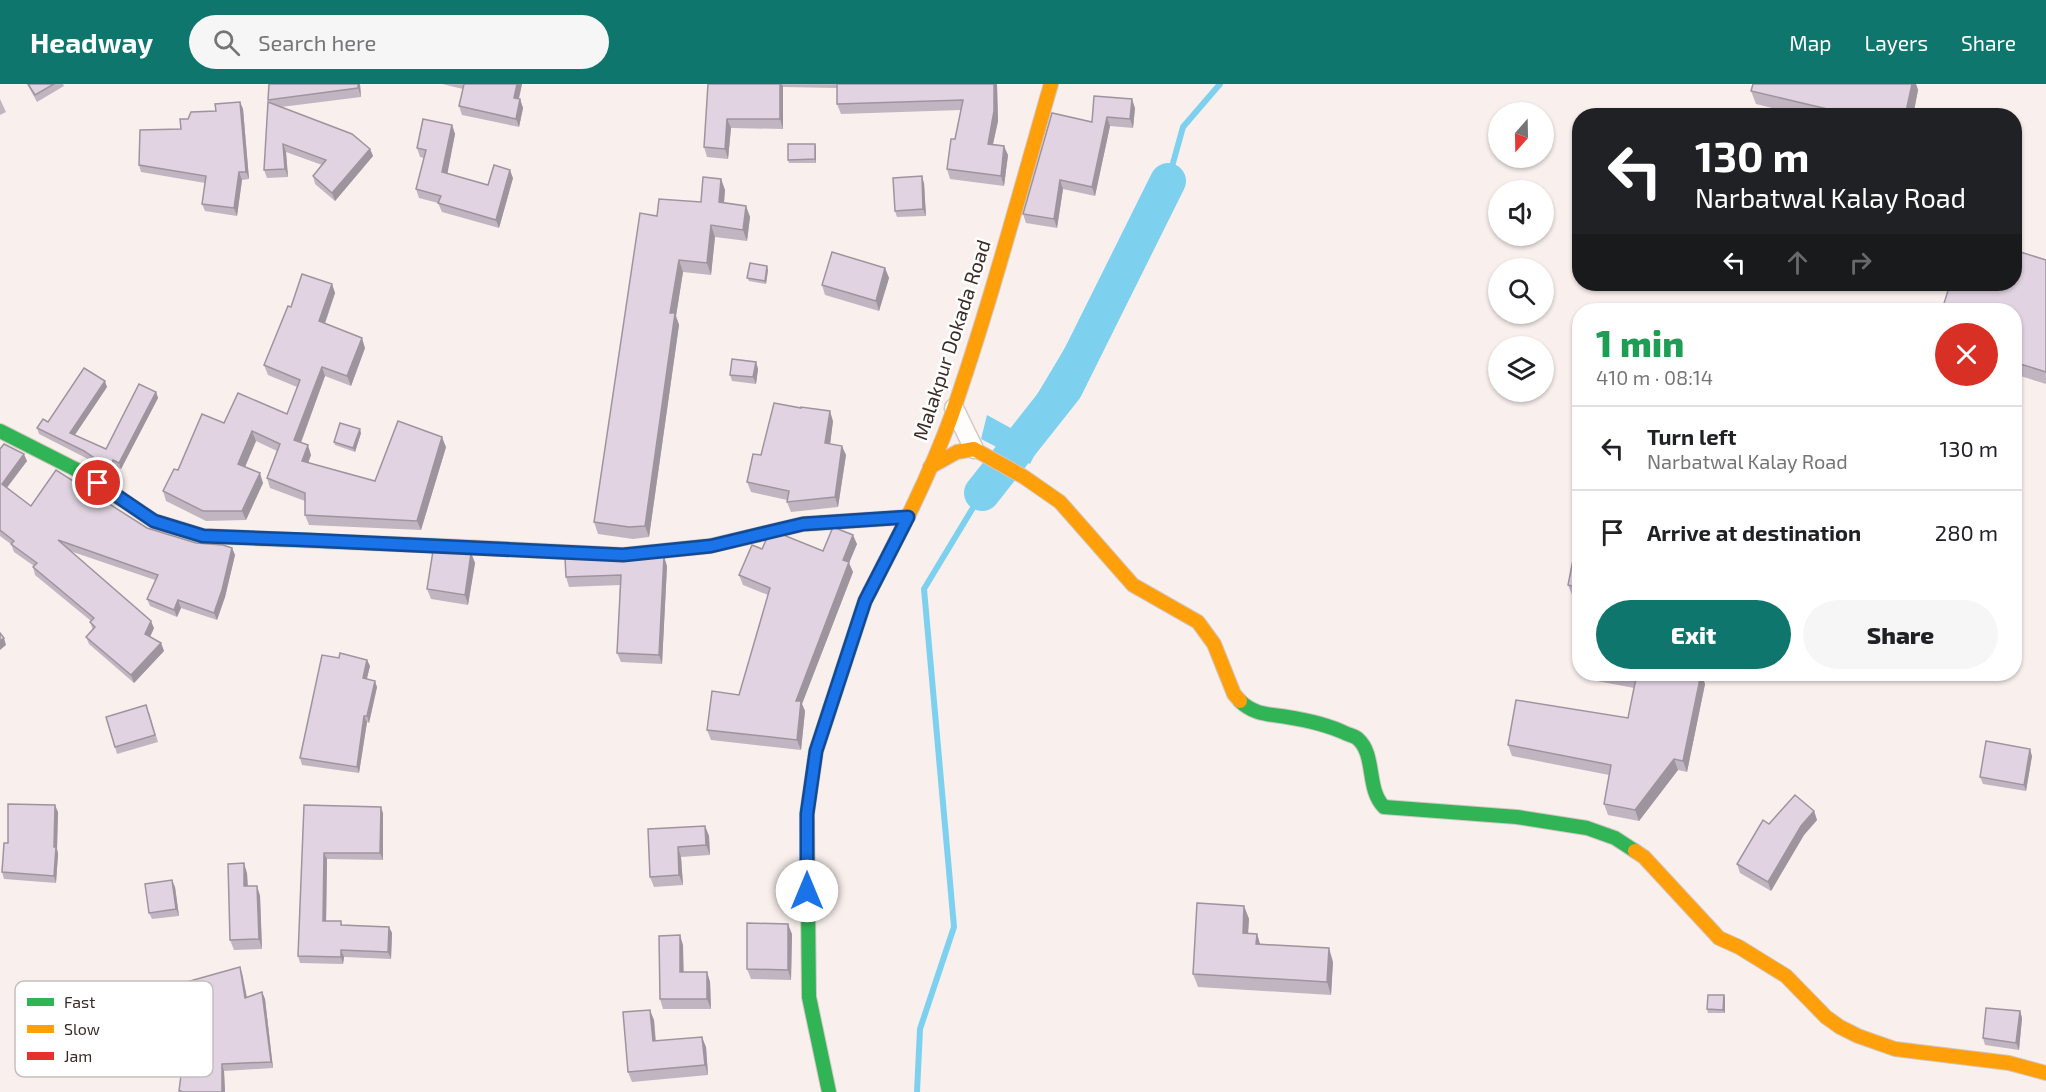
<!DOCTYPE html>
<meta charset="utf-8">
<style>
:root{--surface:#fff;--page:#f6f6f6;--text:#202124;--muted:#757577;--line:#e0e0e0;--accent:#0f766e}
body{margin:0;font-family:"Exo 2",sans-serif;background:var(--page);color:var(--text);height:100vh;display:flex;flex-direction:column;font-size:22px;white-space:nowrap}
*{box-sizing:border-box;margin:0}
p{font-size:20px;color:var(--muted)}
.icon{flex:none;width:33px;height:33px;fill:none;stroke:currentColor;stroke-width:2;stroke-linecap:round;stroke-linejoin:round}
.map{position:relative;flex:1;overflow:hidden}
.side{position:absolute;left:1572px;top:219px;width:450px;height:378px;display:flex;flex-direction:column;background:var(--surface);border-radius:24px;box-shadow:0 2px 4px #0004}
.side>*{flex:none}
.hud{position:absolute;left:1572px;top:24px;width:450px;height:183px;border-radius:24px;box-shadow:0 2px 4px #0004;background:#202124;color:#fff;overflow:hidden}
.needle{width:39px;rotate:200deg}
.tools{position:absolute;left:1488px;top:18px;display:grid;gap:12px}
.tools a{display:grid;place-items:center;width:66px;height:66px;border-radius:50%;background:var(--surface);box-shadow:0 2px 4px #0004;font-size:30px}
.pin{position:absolute;display:grid;place-items:center;width:51px;height:51px;color:#fff;margin:-26px;border:3px solid #fff;border-radius:50%;box-shadow:0 2px 6px #0007}
.me{position:absolute;width:66px;margin:-33px;rotate:0deg;stroke-linejoin:round;filter:drop-shadow(0 0 4px #0008)}
.turn{display:flex;align-items:center;gap:21px;height:126px;padding:0 24px;font-size:27px}
.turn .icon{width:78px;height:78px;stroke-width:2.5}
.turn b{display:block;font-size:42px;line-height:51px}
.lanes{display:flex;align-items:center;height:57px;padding:0 24px;background:#0003;justify-content:center;gap:30px;direction:ltr}
.lanes .off{opacity:.35}
.round{display:grid;place-items:center;flex:none;width:63px;height:63px;border-radius:32px;background:var(--page)}
.headline{display:flex;align-items:center;justify-content:space-between;height:102px;padding:0 24px}
h1{font-size:36px;font-weight:800;line-height:45px;color:#1e9e55}
.cta{display:flex;gap:12px;margin-top:auto;padding:12px 24px}
.cta a{flex:1;height:69px;border-radius:36px;background:var(--accent);color:#fff;font-size:24px;font-weight:800;line-height:69px;text-align:center}
.cta a+a{background:var(--page);color:var(--text)}
ul{padding:0;list-style:none}
li{display:flex;align-items:center;gap:18px;height:84px;padding:0 24px;border-top:2px solid var(--line)}
li div{flex:1}
li b{display:block;font-size:22px}
li em{font-style:normal}
header{display:flex;align-items:center;gap:36px;box-sizing:border-box;height:84px;padding:0 30px;background:var(--accent);color:#fff}
header strong{font-size:28px}
nav{display:flex;gap:33px;margin-inline-start:auto;font-size:21px}
.search{width:420px;height:54px;background:var(--page);display:flex;align-items:center;gap:15px;box-sizing:border-box;padding:0 21px;border-radius:33px;color:var(--muted);font-size:22px}
.map>svg:first-child{display:block}
.water{fill:#7ed0ef}
.lines{fill:none;stroke-linecap:round;stroke-linejoin:round}
.stream{stroke:#7ed0ef;stroke-width:6}
.river{stroke:#7ed0ef;stroke-width:36}
.street-casing{stroke:#d2c7c3;stroke-width:21}
.fast-casing{stroke:#d2c7c3;stroke-width:16}
.slow-casing{stroke:#d2c7c3;stroke-width:16}
.jam-casing{stroke:#d2c7c3;stroke-width:16}
.street{stroke:#fefdfc;stroke-width:18}
.fast{stroke:#30b455;stroke-width:14}
.slow{stroke:#ff9f0a;stroke-width:14}
.jam{stroke:#e5322d;stroke-width:14}
.wall{fill:#c2b5c2}
.shaded-wall{fill:#9e949e}
.building{fill:#e1d3e1;stroke:#9e949e;stroke-width:1.5}
.route-casing{stroke:#114b97;stroke-width:15}
.route{stroke:#1a73e8;stroke-width:10}
.labels{text-anchor:middle;stroke-width:5;stroke-linejoin:round;paint-order:stroke}
.street-label{font-size:20px;fill:#3a2b25;stroke:#fff}
.key{fill:#fff;stroke:#c4bfbe;stroke-width:1.5}
.key-label{font-size:16px;fill:#3a2b25}
</style>
<header>
<strong>Headway</strong>
<div class="search"><svg class="icon" aria-label="search" viewBox="0 0 24 24"><circle cx="10" cy="10" r="6"/><path d="M15 15l6 6"/></svg>Search here</div>
<nav><a>Map</a><a>Layers</a><a>Share</a></nav>
</header>
<div class="map">
<svg width="2046" height="1008" viewBox="0 0 2046 1008">
<rect width="100%" height="100%" fill="#f9f0ed"/>
<polygon class="water" points="987,331 1040,360 1030,380 981,355"/>
<g class="lines">
<g class="stream">
<polyline points="1014,355 1168,97 1183,43 1220,0"/>
<polyline points="917,1008 920,945 954,843 924,505 997,384"/>
</g>
<polyline class="river" points="982,409 1065,304 1168,97"/>
<g class="street-casing">
<polyline id="street" points="954,324 974,365"/>
</g>
<g class="fast-casing">
<g id="fast">
<polyline points="0,347 79,387 154,437 203,452 442,462"/>
<path d="M1240 617C1254 631 1270 630 1287 633 1306 636 1328 641 1345 649 1349 651 1355 652 1358 655 1376 671 1366 705 1384 723L1517 733 1587 744 1615 754 1635 767"/>
<polyline points="829,1008 809,913 807,730 816,667 865,517 870,507"/>
</g>
</g>
<g class="slow-casing">
<g id="slow">
<polyline points="930,383 957,368 974,365 1024,393 1060,418 1133,501 1198,538 1214,560 1234,610 1240,617"/>
<polyline points="442,462 623,471 710,462 757,451"/>
<path d="M870 507C899 451 929 393 951 333 989 224 1019 111 1051 0"/>
<polyline points="1635,767 1644,773 1719,854 1739,863 1786,892 1826,933 1840,943 1858,952 1895,965 2009,979 2046,989"/>
</g>
</g>
<g class="jam-casing">
<polyline id="jam" points="757,451 803,440 908,433"/>
</g>
<use href="#street" class="street"/>
<use href="#fast" class="fast"/>
<use href="#slow" class="slow"/>
<use href="#jam" class="jam"/>
</g>
<g class="wall">
<polygon points="27,0 63,0 64,2 37,18"/>
<polygon points="360,0 361,13 281,23 370,65 373,72 335,117 315,100 313,92 322,81 286,68 288,93 267,94 264,86 269,19 268,16"/>
<polygon points="442,0 522,0 519,15 520,15 523,24 519,43 462,31 459,22 463,5"/>
<polygon points="708,0 1032,0 997,0 998,37 993,60 1008,71 1004,102 950,95 947,85 955,55 961,26 841,30 837,20 837,4 783,3 783,45 731,44 728,75 707,73 704,63"/>
<polygon points="1753,0 1916,0 1918,6 1913,32 1805,32 1756,20 1751,7"/>
<polygon points="0,15 6,28 0,31"/>
<polygon points="240,18 243,25 249,95 242,96 237,132 205,127 202,120 205,99 141,88 139,81 181,45 188,35 216,27"/>
<polygon points="1135,24 1133,44 1110,42 1095,112 1063,105 1057,144 1026,139 1023,130 1092,38"/>
<polygon points="452,41 455,50 447,89 488,101 513,94 499,144 442,128 438,119 419,114 416,105 424,74 420,73 417,64"/>
<polygon points="815,60 816,63 816,79 789,79 788,76"/>
<polygon points="721,95 725,106 724,119 746,122 750,133 747,157 715,153 711,191 683,188 676,232 679,241 649,453 633,455 598,450 594,438 657,132 701,118"/>
<polygon points="924,99 926,132 897,133 895,127"/>
<polygon points="2046,176 2046,300 2014,290 2014,226"/>
<polygon points="885,184 889,194 879,227 825,211 822,201"/>
<polygon points="768,186 766,200 749,197 747,194"/>
<polygon points="332,200 335,209 325,240 365,264 351,302 325,292 301,359 311,371 308,379 375,397 446,363 421,446 309,441 305,431 305,417 270,404 267,394 277,367 256,357 245,383 263,399 246,436 206,437 166,417 163,407 178,386 224,339 287,330 297,303 268,291 264,281 291,223"/>
<polygon points="756,278 758,285 756,300 732,297 730,291"/>
<polygon points="107,303 75,351 106,365 156,308 158,314 121,385 115,383 111,390 86,374 39,350 37,344"/>
<polygon points="833,337 830,360 846,371 838,423 791,428 787,418 787,416 751,408 747,398"/>
<polygon points="361,349 355,368 335,361 334,358"/>
<polygon points="0,365 27,377 7,404 31,422 147,444 196,459 232,464 235,471 225,513 217,536 181,524 177,533 150,522 147,515 155,496 70,467 154,544 150,553 161,559 164,567 134,599 89,560 86,553 93,546 90,538 91,537 35,491 33,483 34,482 14,468 11,460 0,452"/>
<polygon points="1580,441 1580,513 1572,511 1568,501"/>
<polygon points="857,460 849,479 853,488 802,620 805,627 801,666 711,656 707,646 739,611 768,511 743,501 739,491 762,465 823,467"/>
<polygon points="471,469 475,479 468,521 431,515 427,505"/>
<polygon points="619,477 667,482 662,580 621,578 617,569 620,501 569,503 566,493"/>
<polygon points="339,574 367,576 370,582 367,595 377,603 369,639 367,638 359,689 302,681 300,674"/>
<polygon points="1589,590 1701,590 1705,600 1687,688 1678,686 1639,737 1608,731 1604,720 1609,691 1512,672 1508,661 1628,634 1634,604 1592,596"/>
<polygon points="149,628 158,658 117,670 115,663"/>
<polygon points="2032,672 2026,707 1983,700 1980,693"/>
<polygon points="304,721 383,729 383,776 327,775 326,837 341,837 342,841 389,843 392,849 391,875 344,873 343,880 300,879 298,872"/>
<polygon points="1814,727 1817,736 1804,751 1771,807 1740,789 1737,780 1769,740"/>
<polygon points="58,728 57,765 58,770 56,799 4,795 2,788 8,759"/>
<polygon points="705,742 709,752 710,771 681,773 683,801 654,803 650,793 648,745"/>
<polygon points="247,789 248,802 257,802 260,812 262,865 234,866 230,856"/>
<polygon points="175,803 179,832 152,835 149,829"/>
<polygon points="1244,822 1249,835 1248,850 1257,850 1260,861 1333,878 1331,911 1198,903 1193,890"/>
<polygon points="792,850 791,896 751,895 747,885"/>
<polygon points="683,861 683,888 707,888 710,898 711,925 663,925 660,915"/>
<polygon points="242,889 247,913 262,908 265,915 273,984 224,987 225,1008 180,1008 179,1007"/>
<polygon points="1724,911 1725,914 1725,929 1708,929 1707,925"/>
<polygon points="2020,927 2022,934 2019,966 1985,961 1983,954"/>
<polygon points="654,936 656,957 706,963 708,991 632,998 628,988"/>
</g>
<g class="shaded-wall">
<polygon points="358,0 360,0 361,13 358,4"/>
<polygon points="517,0 522,0 517,22 514,14"/>
<polygon points="780,0 782,0 783,3 783,45 780,35"/>
<polygon points="994,0 997,0 998,37 991,69 988,60"/>
<polygon points="1912,0 1916,0 1918,6 1913,32 1905,32"/>
<polygon points="520,15 523,24 519,43 516,35"/>
<polygon points="1132,15 1135,24 1133,44 1130,35"/>
<polygon points="240,18 243,25 249,95 246,88"/>
<polygon points="1107,33 1110,42 1095,112 1092,103"/>
<polygon points="727,35 731,44 728,75 725,65"/>
<polygon points="452,41 455,50 446,97 442,88"/>
<polygon points="283,60 286,68 288,93 285,85"/>
<polygon points="815,60 816,63 816,79 815,75"/>
<polygon points="1004,62 1008,71 1004,102 1001,92"/>
<polygon points="370,65 373,72 335,117 332,109"/>
<polygon points="510,86 513,94 499,144 496,136"/>
<polygon points="239,88 242,96 237,132 234,124"/>
<polygon points="922,92 924,99 926,132 923,125"/>
<polygon points="721,95 725,106 723,130 719,118"/>
<polygon points="1060,96 1063,105 1057,144 1054,135"/>
<polygon points="746,122 750,133 747,157 743,146"/>
<polygon points="711,141 715,153 711,191 707,179"/>
<polygon points="679,176 683,188 676,232 679,241 649,453 645,442 670,229"/>
<polygon points="767,182 768,186 766,200 765,197"/>
<polygon points="885,184 889,194 879,227 876,217"/>
<polygon points="332,200 335,209 322,247 319,237"/>
<polygon points="362,254 365,264 351,302 347,292"/>
<polygon points="756,278 758,285 756,300 753,293"/>
<polygon points="322,283 325,292 298,366 294,356"/>
<polygon points="105,297 107,303 72,355 70,349"/>
<polygon points="156,308 158,314 121,385 119,379"/>
<polygon points="830,327 833,337 829,369 825,359"/>
<polygon points="360,345 361,349 355,368 353,364"/>
<polygon points="252,347 256,357 242,390 238,380"/>
<polygon points="442,353 446,363 421,446 417,437"/>
<polygon points="308,361 311,371 305,387 302,377"/>
<polygon points="842,362 846,371 838,423 835,413"/>
<polygon points="24,370 27,377 4,407 2,400"/>
<polygon points="113,376 115,383 111,390 109,384"/>
<polygon points="260,389 263,399 246,436 242,427"/>
<polygon points="853,451 857,460 849,479 853,488 802,620 805,627 801,666 797,656 796,617 843,476"/>
<polygon points="232,464 235,471 225,513 217,536 214,529"/>
<polygon points="471,469 475,479 468,521 465,511"/>
<polygon points="664,472 667,482 662,580 659,571"/>
<polygon points="178,516 181,524 177,533 174,526"/>
<polygon points="151,537 154,544 148,557 145,550"/>
<polygon points="4,554 6,561 0,566 0,557"/>
<polygon points="161,559 164,567 134,599 131,591"/>
<polygon points="367,576 370,582 365,601 363,594"/>
<polygon points="1701,590 1705,600 1687,688 1683,677"/>
<polygon points="375,597 377,603 369,639 367,632"/>
<polygon points="364,632 367,638 359,689 357,683"/>
<polygon points="2030,665 2032,672 2026,707 2024,701"/>
<polygon points="1674,675 1678,686 1639,737 1635,726"/>
<polygon points="55,721 58,728 57,765 58,770 56,799 54,792"/>
<polygon points="381,723 383,729 383,776 380,769"/>
<polygon points="1814,727 1817,736 1804,751 1771,807 1768,798 1801,742"/>
<polygon points="705,742 709,752 710,771 706,761"/>
<polygon points="678,763 681,773 683,801 679,791"/>
<polygon points="324,769 327,775 326,843 323,837"/>
<polygon points="244,779 247,789 248,812 244,802"/>
<polygon points="172,796 175,803 179,832 176,825"/>
<polygon points="257,802 260,812 262,865 259,855"/>
<polygon points="1244,822 1249,835 1247,863 1243,849"/>
<polygon points="788,840 792,850 791,896 788,886"/>
<polygon points="389,843 392,849 391,875 388,868"/>
<polygon points="1257,850 1261,863 1256,860"/>
<polygon points="680,851 683,861 684,898 680,888"/>
<polygon points="1329,864 1333,878 1331,911 1327,898"/>
<polygon points="341,866 344,873 343,880 341,873"/>
<polygon points="240,883 242,889 248,920 245,914"/>
<polygon points="707,888 710,898 711,925 707,915"/>
<polygon points="262,908 265,915 273,984 271,978"/>
<polygon points="1724,911 1725,914 1725,929 1723,926"/>
<polygon points="650,926 654,936 656,967 653,957"/>
<polygon points="2020,927 2022,934 2019,966 2016,959"/>
<polygon points="702,953 706,963 708,991 705,981"/>
<polygon points="222,980 224,987 225,1008 222,1008"/>
</g>
<g class="building">
<polygon points="28,0 54,0 35,11"/>
<polygon points="269,0 358,0 358,4 268,16"/>
<polygon points="464,0 517,0 514,14 520,15 516,35 459,22"/>
<polygon points="708,0 780,0 780,35 727,35 725,65 704,63"/>
<polygon points="837,0 994,0 994,27 988,60 1004,62 1001,92 947,85 951,55 955,55 963,16 837,20"/>
<polygon points="1753,0 1912,0 1905,32 1857,32 1751,7"/>
<polygon points="1094,12 1132,15 1130,35 1107,33 1092,103 1060,96 1054,135 1023,130 1052,29 1092,38"/>
<polygon points="240,18 246,88 239,88 234,124 202,120 206,92 139,81 140,46 181,45 180,35 188,35 191,28 216,27 215,20"/>
<polygon points="268,18 352,50 370,65 332,109 313,92 326,76 283,60 285,85 264,86"/>
<polygon points="423,35 452,41 442,88 488,101 494,81 510,86 496,136 438,119 441,112 416,105 426,66 417,64"/>
<polygon points="788,60 815,60 815,75 788,76"/>
<polygon points="922,92 923,125 895,127 893,94"/>
<polygon points="703,93 721,95 719,118 746,122 743,146 711,141 707,179 679,176 670,229 675,229 645,442 629,443 594,438 640,129 657,132 659,115 701,118"/>
<polygon points="2014,166 2046,176 2046,288 2014,278 2014,226 1942,226 1950,200 2014,200"/>
<polygon points="832,168 885,184 876,217 822,201"/>
<polygon points="750,179 767,182 765,197 747,194"/>
<polygon points="302,190 332,200 319,237 362,254 347,292 322,283 294,356 308,361 302,377 375,397 398,337 442,353 417,437 305,431 305,409 267,394 280,360 252,347 238,380 260,389 242,427 203,427 163,407 174,385 178,386 202,330 224,339 238,309 287,330 300,296 264,281 288,222 291,223"/>
<polygon points="732,275 756,278 753,293 730,291"/>
<polygon points="84,284 105,297 70,349 106,365 139,300 156,308 119,379 113,376 109,384 84,367 37,344 43,335 48,338"/>
<polygon points="774,319 801,324 801,323 830,327 825,359 842,362 835,413 787,418 789,407 747,398 753,370 761,371"/>
<polygon points="340,339 360,345 353,364 334,358"/>
<polygon points="4,360 24,370 2,400 31,422 56,386 147,444 196,459 223,461 232,464 222,506 214,529 178,516 174,526 147,515 158,491 58,456 151,537 145,550 161,559 131,591 86,553 95,543 90,538 94,534 33,483 37,479 11,460 14,457 0,446 0,365"/>
<polygon points="1580,441 1580,504 1568,501"/>
<polygon points="833,443 853,451 843,476 849,478 796,617 801,617 797,656 707,646 712,607 739,611 770,504 739,491 752,461 762,465 767,454 781,450 823,467"/>
<polygon points="433,467 471,469 465,511 427,505"/>
<polygon points="664,472 659,571 617,569 621,491 566,493 565,474 619,477"/>
<polygon points="0,549 4,554 0,557"/>
<polygon points="340,569 367,576 363,594 375,597 367,632 364,632 357,683 300,674 322,571 339,574"/>
<polygon points="1611,590 1701,590 1683,677 1674,675 1635,726 1604,720 1611,681 1508,661 1516,616 1628,634 1636,594"/>
<polygon points="146,621 155,651 115,663 106,633"/>
<polygon points="1986,657 2030,665 2024,701 1980,693"/>
<polygon points="1795,711 1814,727 1801,742 1768,798 1737,780 1763,736 1769,740"/>
<polygon points="8,720 55,721 54,763 56,763 54,792 2,788 4,759 8,759"/>
<polygon points="304,721 381,723 380,769 324,769 323,837 341,837 341,841 389,843 388,868 341,866 341,873 298,872"/>
<polygon points="705,742 706,761 678,763 679,791 650,793 648,745"/>
<polygon points="244,779 244,802 257,802 259,855 230,856 228,780"/>
<polygon points="172,796 176,825 149,829 145,800"/>
<polygon points="1197,819 1244,822 1243,849 1257,850 1256,860 1329,864 1327,898 1193,890"/>
<polygon points="747,839 788,840 788,886 747,885"/>
<polygon points="680,851 680,888 707,888 707,915 660,915 659,852"/>
<polygon points="240,883 245,914 262,908 271,978 222,980 222,1008 181,1008 181,1007 179,1007 185,960 182,936 172,902"/>
<polygon points="1708,911 1724,911 1723,926 1707,925"/>
<polygon points="1986,924 2020,927 2016,959 1983,954"/>
<polygon points="650,926 653,957 702,953 705,981 628,988 623,928"/>
</g>
<g class="lines">
<g class="route-casing">
<polyline id="route" points="98,399 154,437 203,452 308,456 623,471 711,462 803,440 908,433 865,517 816,667 807,730 807,807"/>
</g>
<use href="#route" class="route"/>
</g>
<g class="labels">
<g class="street-label">
<text transform="translate(952 256) rotate(-72)" y="7">Malakpur Dokada Road</text>
</g>
</g>
<rect x="15" y="897" width="198" height="96" rx="9" class="key"/>
<rect x="27" y="914" width="27" height="8" fill="#30b455"/>
<rect x="27" y="941" width="27" height="8" fill="#ff9f0a"/>
<rect x="27" y="968" width="27" height="8" fill="#e5322d"/>
<g class="key-label">
<text x="64" y="924">Fast</text>
<text x="64" y="951">Slow</text>
<text x="64" y="978">Jam</text>
</g>
</svg>
<div class="tools">
<a><svg class="needle" viewBox="-14 -14 28 28"><path d="M0-13l5 13h-10z" fill="#e53935"/><path d="M0 13l5-13h-10z" fill="#757577"/></svg></a>
<a><svg class="icon" aria-label="sound" viewBox="0 0 24 24"><path d="M4 9h4l5-4v14l-5-4H4zM17 9q2 3 0 6"/></svg></a>
<a><svg class="icon" aria-label="search" viewBox="0 0 24 24"><circle cx="10" cy="10" r="6"/><path d="M15 15l6 6"/></svg></a>
<a><svg class="icon" aria-label="layers" viewBox="0 0 24 24"><path d="M12 4l9 5-9 5-9-5zM3 14l9 5 9-5"/></svg></a>
</div>
<div class="pin" style="left:98px;top:399px;background:#d93025"><svg class="icon" aria-label="arrive" viewBox="0 0 24 24"><path d="M6 21V4h12l-3 4 3 4H6"/></svg></div>
<svg class="me" style="left:807px;top:807px" viewBox="-20 -20 40 40"><circle r="19" fill="#fff"/><path d="M0-13L10 11 0 6-10 11z" fill="#1a73e8"/></svg>
<div class="hud">
<div class="turn"><svg class="icon" aria-label="left" viewBox="0 0 24 24"><path d="M17 20v-9H6M10 6l-5 5 5 5"/></svg><div><b>130 m</b>Narbatwal Kalay Road</div></div>
<div class="lanes"><svg class="icon" aria-label="left" viewBox="0 0 24 24"><path d="M17 20v-9H6M10 6l-5 5 5 5"/></svg><svg class="icon off" aria-label="ahead" viewBox="0 0 24 24"><path d="M12 20V5M6 11l6-6 6 6"/></svg><svg class="icon off" aria-label="right" viewBox="0 0 24 24"><path d="M7 20v-9h11M14 6l5 5-5 5"/></svg></div>
</div>
<section class="side">
<div class="headline"><div><h1>1 min</h1><p>410 m · 08:14</p></div><a class="round" style="background:#d93025;color:#fff"><svg class="icon" aria-label="close" viewBox="0 0 24 24"><path d="M6 6l12 12M18 6L6 18"/></svg></a></div>
<ul>
<li><svg class="icon" aria-label="left" viewBox="0 0 24 24"><path d="M17 20v-9H6M10 6l-5 5 5 5"/></svg><div><b>Turn left</b><p>Narbatwal Kalay Road</p></div><em>130 m</em></li>
<li><svg class="icon" aria-label="arrive" viewBox="0 0 24 24"><path d="M6 21V4h12l-3 4 3 4H6"/></svg><div><b>Arrive at destination</b></div><em>280 m</em></li>
</ul>
<div class="cta"><a>Exit</a><a>Share</a></div>
</section>
</div>
